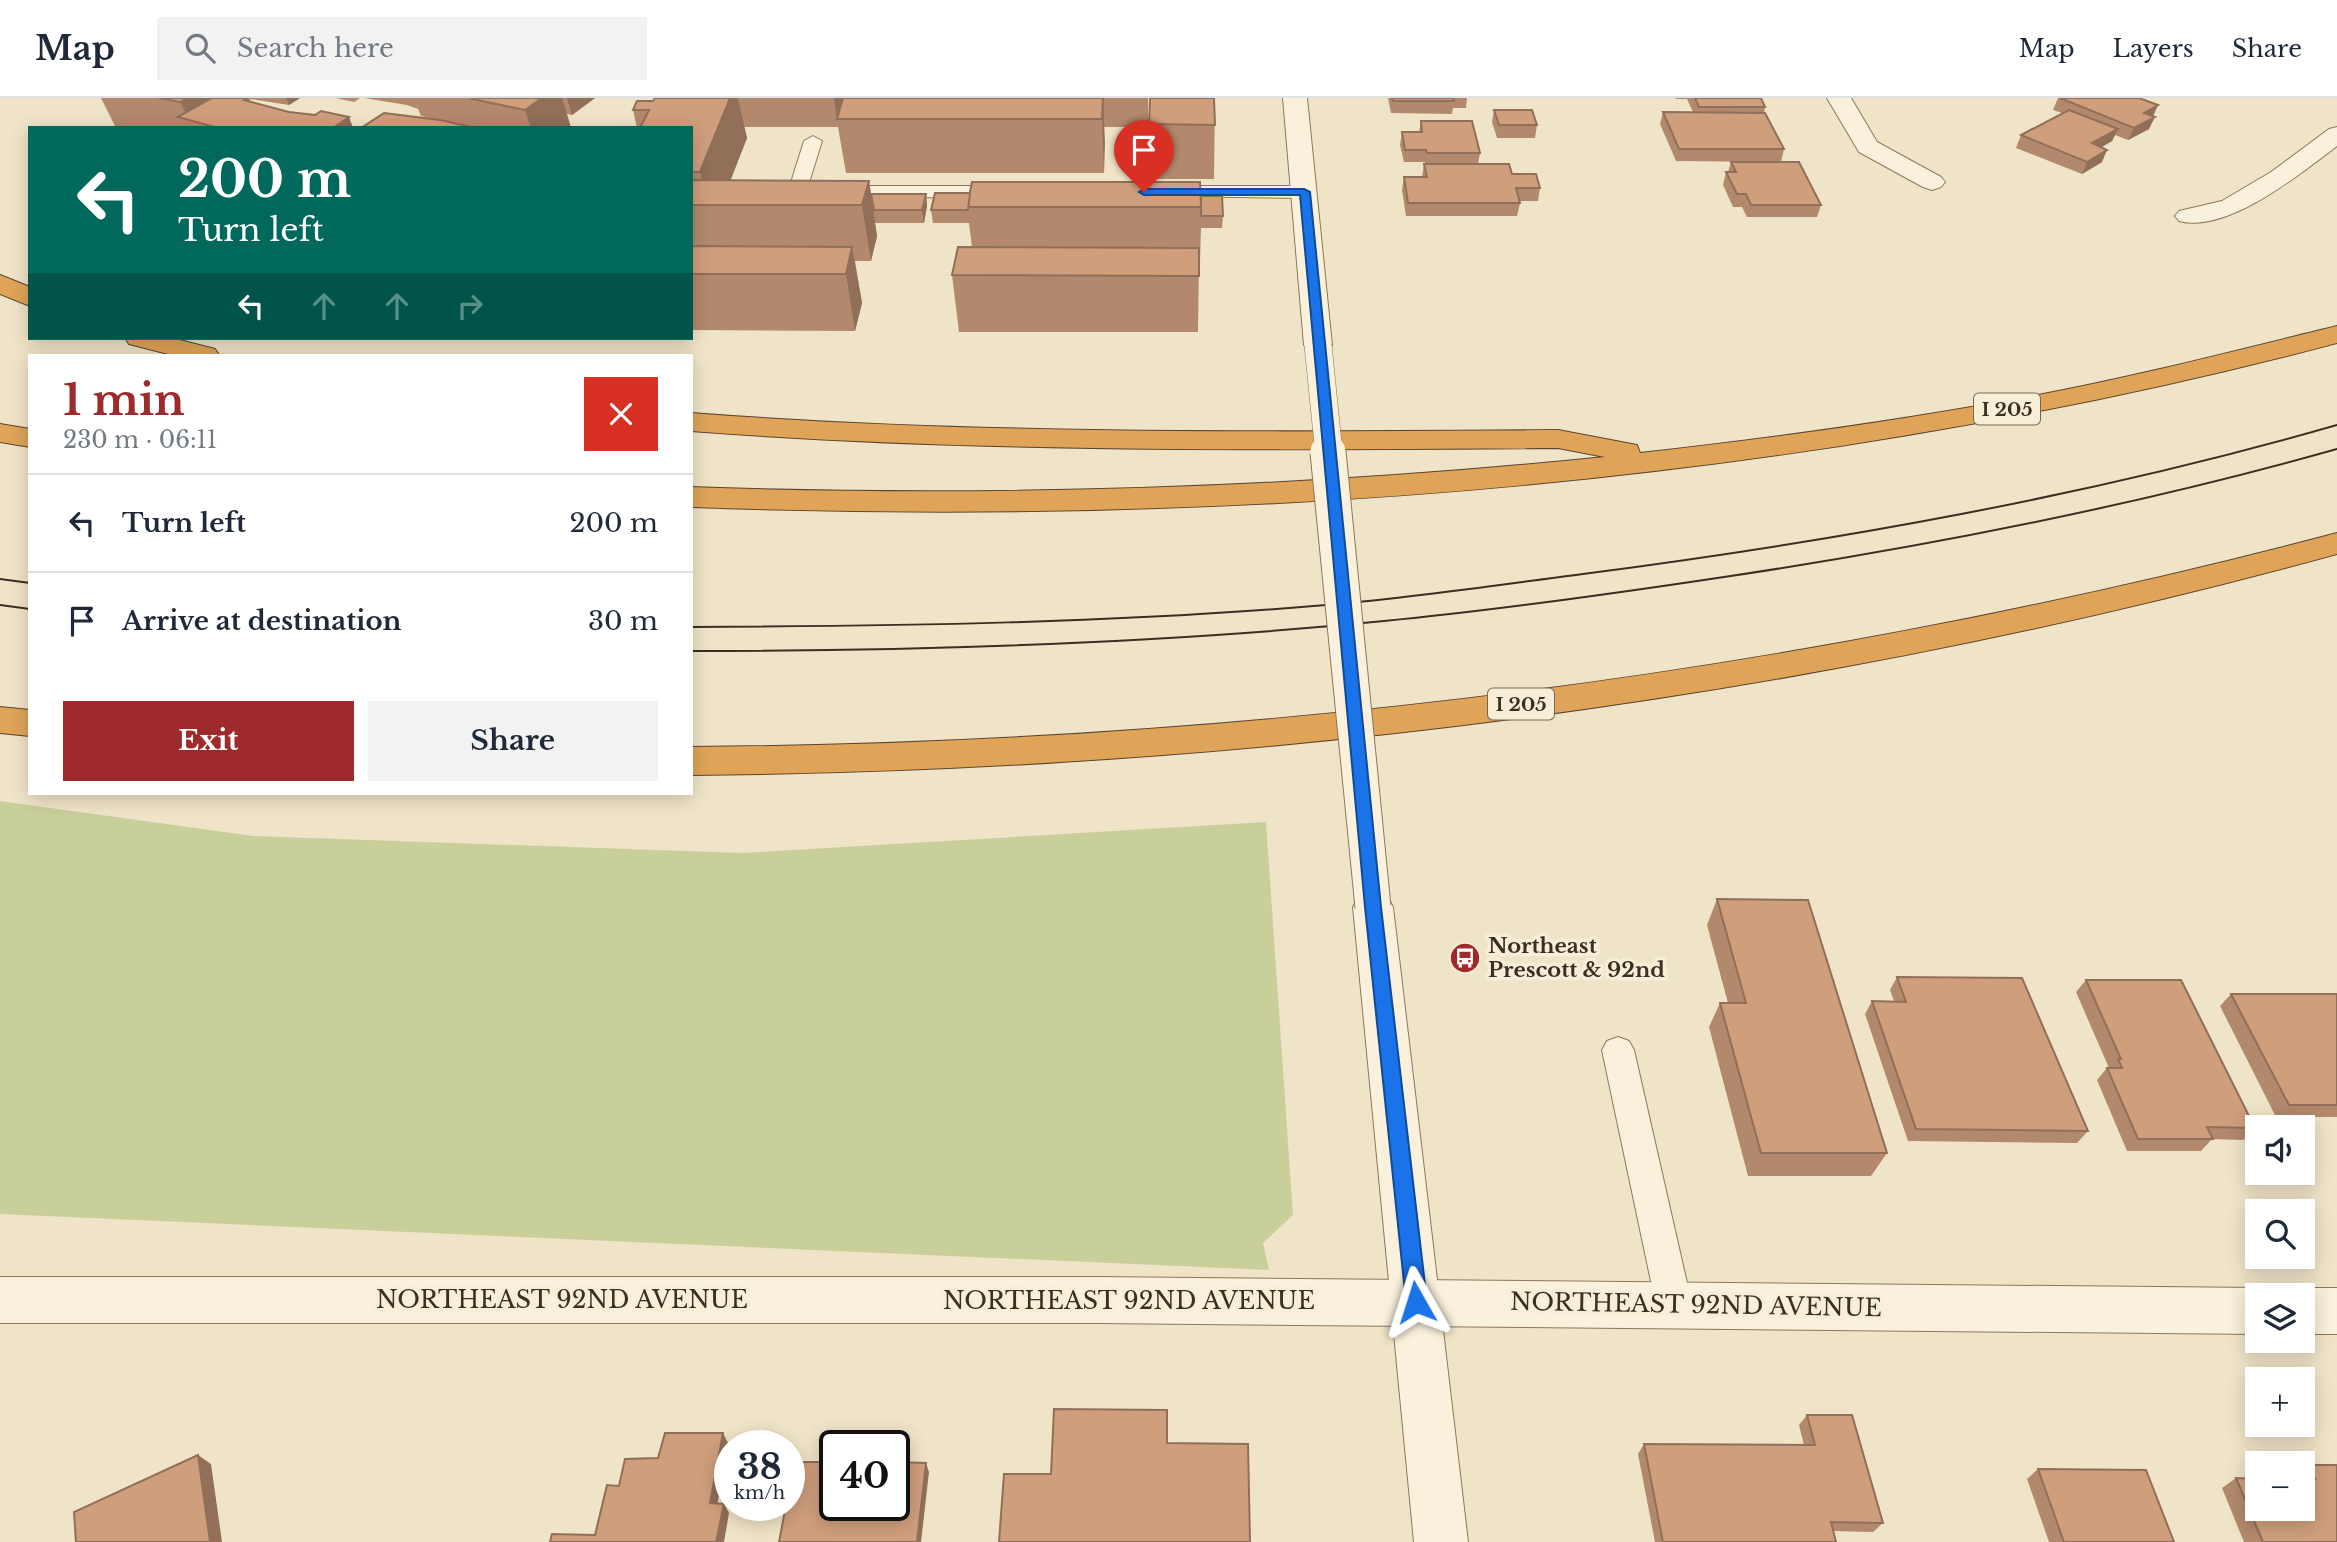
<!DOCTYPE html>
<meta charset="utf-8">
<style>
:root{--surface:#fff;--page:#f2f2f3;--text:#1f2937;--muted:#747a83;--line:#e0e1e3;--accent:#9e2a2b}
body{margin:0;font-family:"Libre Baskerville",serif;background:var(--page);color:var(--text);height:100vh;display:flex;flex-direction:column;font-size:26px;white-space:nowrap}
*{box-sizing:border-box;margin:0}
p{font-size:23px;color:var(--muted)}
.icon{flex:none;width:38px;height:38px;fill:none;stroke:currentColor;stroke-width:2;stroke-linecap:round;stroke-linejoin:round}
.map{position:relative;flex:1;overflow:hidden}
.sheet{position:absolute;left:28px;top:256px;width:665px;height:441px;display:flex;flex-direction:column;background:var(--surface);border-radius:0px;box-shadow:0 4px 18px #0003}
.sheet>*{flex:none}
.top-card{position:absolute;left:28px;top:28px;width:665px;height:214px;border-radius:0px;box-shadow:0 4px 18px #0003;background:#00695c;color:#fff;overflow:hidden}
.controls{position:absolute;left:2245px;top:1017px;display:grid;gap:14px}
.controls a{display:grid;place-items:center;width:70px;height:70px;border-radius:0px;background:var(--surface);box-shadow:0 4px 18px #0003;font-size:35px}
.speed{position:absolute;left:714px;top:1332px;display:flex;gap:14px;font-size:35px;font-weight:700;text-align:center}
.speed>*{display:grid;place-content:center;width:91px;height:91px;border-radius:50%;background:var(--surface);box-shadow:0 4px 18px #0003;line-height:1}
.speed small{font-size:18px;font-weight:400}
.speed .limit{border:4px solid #111;border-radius:10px;background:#fff;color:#111}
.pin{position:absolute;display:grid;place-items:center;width:60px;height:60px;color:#fff;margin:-72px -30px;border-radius:50% 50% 50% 0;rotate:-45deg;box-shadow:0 0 7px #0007}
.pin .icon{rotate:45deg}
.me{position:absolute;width:77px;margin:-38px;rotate:354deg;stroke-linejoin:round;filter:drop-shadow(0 0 5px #0008)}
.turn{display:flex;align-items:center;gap:24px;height:147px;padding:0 35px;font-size:32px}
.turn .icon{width:91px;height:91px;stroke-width:2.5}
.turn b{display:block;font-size:49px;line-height:60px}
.lanes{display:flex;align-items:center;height:66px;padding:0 35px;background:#0003;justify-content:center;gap:35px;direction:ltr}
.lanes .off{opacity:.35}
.round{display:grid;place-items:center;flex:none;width:74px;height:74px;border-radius:0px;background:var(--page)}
.headline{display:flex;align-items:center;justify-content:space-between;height:119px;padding:0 35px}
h1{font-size:42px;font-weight:700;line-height:52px;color:var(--accent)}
.cta{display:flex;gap:14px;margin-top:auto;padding:14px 35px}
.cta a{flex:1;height:80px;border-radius:0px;background:var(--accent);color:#fff;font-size:28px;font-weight:700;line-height:80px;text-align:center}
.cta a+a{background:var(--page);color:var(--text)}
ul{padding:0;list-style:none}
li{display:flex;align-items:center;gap:21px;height:98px;padding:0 35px;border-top:2px solid var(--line)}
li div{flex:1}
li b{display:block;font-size:26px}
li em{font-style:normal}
header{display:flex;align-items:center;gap:42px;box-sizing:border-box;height:98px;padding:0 35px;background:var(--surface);border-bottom:2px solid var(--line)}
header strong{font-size:33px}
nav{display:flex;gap:38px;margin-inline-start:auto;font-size:24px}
.search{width:490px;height:63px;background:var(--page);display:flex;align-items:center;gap:18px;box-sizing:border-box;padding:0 24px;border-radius:0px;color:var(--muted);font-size:26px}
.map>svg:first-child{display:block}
.green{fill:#c9cf9b}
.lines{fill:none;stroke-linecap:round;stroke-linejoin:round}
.service-casing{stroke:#8d765c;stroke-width:2}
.minor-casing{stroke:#8d765c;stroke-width:2}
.tertiary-casing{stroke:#8d765c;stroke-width:2}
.motorway-casing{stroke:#5b4430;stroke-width:2}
.service{fill:#faf1dc;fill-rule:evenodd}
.minor{fill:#faf1dc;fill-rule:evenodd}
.tertiary{fill:#faf1dc;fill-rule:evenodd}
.motorway{fill:#e0a458;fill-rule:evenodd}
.tram{stroke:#3d2e20;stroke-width:2}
.tertiary-bridge-far1-casing{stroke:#8d765c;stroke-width:28;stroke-linecap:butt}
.tertiary-bridge-casing{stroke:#8d765c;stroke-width:37;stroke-linecap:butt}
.tertiary-bridge-far1{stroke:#faf1dc;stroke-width:27}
.tertiary-bridge{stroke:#faf1dc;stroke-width:35}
.wall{fill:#b2896c}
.shaded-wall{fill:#916f58}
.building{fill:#cf9f7d;stroke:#916f58;stroke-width:2}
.route{fill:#1a73e8;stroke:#114b97;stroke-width:2}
.labels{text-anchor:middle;stroke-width:7;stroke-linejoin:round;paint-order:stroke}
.shield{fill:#f7eed8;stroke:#756857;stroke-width:2}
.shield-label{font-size:19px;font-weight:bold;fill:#3d2e20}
.poi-label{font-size:21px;font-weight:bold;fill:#3d2e20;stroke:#f7eed8;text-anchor:start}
.near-street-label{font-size:24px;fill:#3d2e20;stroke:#f7eed8}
</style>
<header>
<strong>Map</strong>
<div class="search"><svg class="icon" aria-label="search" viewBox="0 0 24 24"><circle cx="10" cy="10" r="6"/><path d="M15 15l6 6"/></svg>Search here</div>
<nav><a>Map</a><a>Layers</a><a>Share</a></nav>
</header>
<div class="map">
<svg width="2337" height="1444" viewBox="0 0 2337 1444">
<rect width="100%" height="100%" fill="#f0e4c8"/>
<polygon class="green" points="0,703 253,738 743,755 1266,724 1293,1117 1263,1145 1269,1172 0,1116"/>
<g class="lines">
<g class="service-casing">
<g id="service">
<polygon points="813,38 822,43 808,88 1008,88 1017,94 1008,100 791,98 788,94 804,43"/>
<polygon points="1164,88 1304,88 1313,94 1304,100 1158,98 1155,94 1158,90"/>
<polygon points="1618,939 1629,943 1634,952 1692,1207 1687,1219 1674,1224 1661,1219 1656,1207 1602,952 1607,943"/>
</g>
</g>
<g class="minor-casing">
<g id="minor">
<polygon points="1827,0 1851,0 1877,44 1941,79 1945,84 1941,89 1932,92 1923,89 1859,54"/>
<path d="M2337 29V48C2300 76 2227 136 2179 123L2175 118 2179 113 2222 103 2271 74 2329 31Z"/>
<polygon points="0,1179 1098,1179 2258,1190 2276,1197 2258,1197 2258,1236 1098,1225 0,1225"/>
<polygon points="2303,1190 2337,1190 2337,1236 2303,1236 2303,1197 2285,1197"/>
</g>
</g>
<g class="tertiary-casing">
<g id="tertiary">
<polygon points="1283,0 1307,0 1332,247 1328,253 1318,256 1308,253 1304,247"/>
<polygon points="1373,793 1387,798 1393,809 1468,1444 1414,1444 1353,809 1359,798"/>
</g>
</g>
<g class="motorway-casing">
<g id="motorway">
<polygon points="0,177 30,189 30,208 0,196"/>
<path d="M2337 228V245C1802 386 1244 429 691 409V389C997 400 1301 390 1605 359L1558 350C1269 352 980 355 691 333V315C980 337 1269 334 1558 332L1637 347 1640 355C1774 340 1906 322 2038 297 2139 278 2238 252 2337 228Z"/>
<polygon points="125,240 172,240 215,251 219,257 172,257 129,246"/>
<polygon points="0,326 30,331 30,349 0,344"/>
<path d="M2337 435V456C1802 603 1245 672 691 677V649C1246 645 1801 577 2337 435Z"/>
<polygon points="0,609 30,612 30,638 0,635"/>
</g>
</g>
<use href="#service" class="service"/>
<use href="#minor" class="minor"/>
<use href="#tertiary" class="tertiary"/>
<use href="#motorway" class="motorway"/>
<g class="tram">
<polyline points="0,481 30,485"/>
<polyline points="0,507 30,511"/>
<path d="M691 529C903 528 1115 525 1326 507 1412 500 1498 487 1583 476 1837 443 2090 398 2337 327"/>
<path d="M691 553C922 553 1154 546 1384 523 1498 512 1611 496 1724 479 1931 448 2135 408 2337 351"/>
</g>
<g class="tertiary-bridge-far1-casing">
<polyline id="tertiary-bridge-far1" points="1318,247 1329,356"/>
</g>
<g class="tertiary-bridge-casing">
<polyline id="tertiary-bridge" points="1328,354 1373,809"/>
</g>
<use href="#tertiary-bridge-far1" class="tertiary-bridge-far1"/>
<use href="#tertiary-bridge" class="tertiary-bridge"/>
</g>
<g class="wall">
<polygon points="101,0 300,0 289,7 250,1 251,4 353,30 116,30"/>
<polygon points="336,0 360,0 354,4"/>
<polygon points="364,0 595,0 572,17 567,16 571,30 361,30 439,22 421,18 418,11 407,7"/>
<polygon points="655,0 1148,0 1148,29 1104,29 1104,75 846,75 838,29 744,29 747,40 730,82 869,83 871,96 926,96 927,108 924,125 875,125 877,138 871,163 855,163 862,205 855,233 691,232 691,30 637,30 633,12 653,3"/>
<polygon points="1150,0 1215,0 1214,81 1150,81"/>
<polygon points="1388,0 1467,0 1466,10 1453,10 1452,16 1391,15"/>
<polygon points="1675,0 1761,0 1765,9 1764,15 1784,51 1781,64 1676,63 1660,26 1663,14 1693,14 1687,1 1676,1"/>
<polygon points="2058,0 2139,0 2158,7 2153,18 2149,31 2128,42 2115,37 2112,43 2101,49 2102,64 2082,76 2016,50 2021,37 2062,15 2053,12"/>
<polygon points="1494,12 1537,27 1535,40 1497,40 1492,24"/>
<polygon points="1421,23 1480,55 1478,66 1512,76 1540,90 1538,103 1519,103 1520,105 1517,118 1406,118 1402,92 1404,79 1422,79 1424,66 1425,66 1425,64 1404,64 1400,47 1402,34 1419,34"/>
<polygon points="1731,64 1821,107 1817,119 1747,119 1742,109 1733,109 1723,87 1726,74 1728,74"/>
<polygon points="935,95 1201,98 1223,118 1222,130 1201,130 1200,164 1199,164 1198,234 959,234 952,177 972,149 969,125 933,125 931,112"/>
<polygon points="1717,801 1887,1055 1871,1078 1748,1078 1709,929 1720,905 1728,905 1707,827"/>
<polygon points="1897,879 2088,1033 2077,1045 1908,1043 1865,916 1872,903 1894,903 1890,892"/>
<polygon points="2086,882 2255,1030 2243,1042 2212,1041 2201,1053 2127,1053 2097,982 2107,970 2109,970 2076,894"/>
<polygon points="2231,896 2337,896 2337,1019 2276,1019 2220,908"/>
<polygon points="1807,1317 1883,1425 1873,1434 1833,1433 1836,1444 1655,1444 1638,1356 1644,1346 1804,1347 1799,1327"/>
<polygon points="2308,1367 2337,1367 2337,1444 2244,1444 2222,1390 2236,1380 2303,1410 2303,1370"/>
<polygon points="2038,1371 2174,1444 2049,1444 2027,1381"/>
</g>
<g class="shaded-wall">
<polygon points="187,0 230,0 189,22 180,4"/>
<polygon points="286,0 300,0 289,7"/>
<polygon points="521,0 562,0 571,30 531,30"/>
<polygon points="567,0 595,0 572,17"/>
<polygon points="730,0 738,0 747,40 721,107 707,107 700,74"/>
<polygon points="834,0 843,0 837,21"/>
<polygon points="1103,0 1105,45 1104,75 1102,21"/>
<polygon points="2158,7 2152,20 2144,15"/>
<polygon points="349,19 353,30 333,30"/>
<polygon points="2155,19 2149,31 2128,42 2134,30"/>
<polygon points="2118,31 2112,43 2087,58 2092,45"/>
<polygon points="2107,52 2102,64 2082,76 2087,64"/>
<polygon points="869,83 877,138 871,163 862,107"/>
<polygon points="926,96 927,108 924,125 922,112"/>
<polygon points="852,149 862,205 855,233 846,176"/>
<polygon points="723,1335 728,1345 716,1414 710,1405"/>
<polygon points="198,1357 211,1366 222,1444 210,1444"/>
<polygon points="926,1365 929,1374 921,1444 917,1444"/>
<polygon points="724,1406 729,1415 724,1444 716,1444"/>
</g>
<g class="building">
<polygon points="159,0 187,0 180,4"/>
<polygon points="212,0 248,0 244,2 289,14 315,17 321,13 349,19 333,30 218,30 178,19"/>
<polygon points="473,0 542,0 525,12 472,1"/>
<polygon points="655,0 730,0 700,74 691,74 691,30 640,30 649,12 633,12 637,3 653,3"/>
<polygon points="843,0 1103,0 1102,21 837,21"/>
<polygon points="1150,0 1214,0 1215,27 1149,26"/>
<polygon points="1392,0 1453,0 1454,3 1393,3"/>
<polygon points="1695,0 1761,0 1765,9 1699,9"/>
<polygon points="2060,0 2139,0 2158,7 2144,15 2155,19 2134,30"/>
<polygon points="1494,12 1532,12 1537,27 1499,27"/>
<polygon points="2069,12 2118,31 2092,45 2107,52 2087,64 2021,37"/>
<polygon points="1663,14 1765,15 1784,51 1679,51"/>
<polygon points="384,15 440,22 475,30 361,30"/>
<polygon points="1421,23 1472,23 1480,55 1427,55 1426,52 1405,52 1402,34 1422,34"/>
<polygon points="1731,64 1799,64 1821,107 1751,107 1746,96 1737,96 1726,74 1736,74"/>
<polygon points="1424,66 1509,66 1512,76 1536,76 1540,90 1516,90 1520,105 1408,105 1404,79 1427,79"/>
<polygon points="691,82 869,83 862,107 691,107"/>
<polygon points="972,84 1200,84 1201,109 967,109"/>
<polygon points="935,95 970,95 968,112 931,112"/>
<polygon points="871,96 926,96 922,112 874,112"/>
<polygon points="1201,98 1222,98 1223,118 1201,118"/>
<polygon points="691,148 852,149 846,176 691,176"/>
<polygon points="958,149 1199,150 1199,178 952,177"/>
<polygon points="1717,801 1808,802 1887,1055 1761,1055 1720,905 1746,905"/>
<polygon points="1897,879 2022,880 2088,1033 1916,1031 1872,903 1906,904"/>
<polygon points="2086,882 2181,882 2255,1030 2207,1029 2213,1041 2138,1041 2107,970 2122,970 2118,961 2121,961"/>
<polygon points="2231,896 2337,896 2337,1007 2289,1007"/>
<polygon points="1054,1311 1167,1312 1167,1345 1248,1346 1250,1444 999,1444 1004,1376 1051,1376"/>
<polygon points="1807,1317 1852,1317 1883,1425 1831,1424 1836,1444 1663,1444 1644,1346 1815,1347"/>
<polygon points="665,1335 723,1335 710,1405 724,1406 716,1444 550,1444 552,1436 595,1437 607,1387 619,1388 625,1361 658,1360"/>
<polygon points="198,1357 210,1444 76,1444 74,1414"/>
<polygon points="793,1364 835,1364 835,1407 894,1407 894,1364 926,1365 917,1444 779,1444 786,1407 789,1407 789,1385"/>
<polygon points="2308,1367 2337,1367 2337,1444 2263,1444 2236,1380 2258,1381 2258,1410 2303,1410 2303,1381 2315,1381"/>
<polygon points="2038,1371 2146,1372 2174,1444 2064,1444"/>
</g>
<polygon class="route" points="1304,91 1310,94 1381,809 1427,1204 1424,1210 1416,1213 1409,1210 1406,1204 1365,809 1300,97 1144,97 1139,94 1144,91"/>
<defs>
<g id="bus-disc" transform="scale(1.575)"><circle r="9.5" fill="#9e2a2b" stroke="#f7eed8"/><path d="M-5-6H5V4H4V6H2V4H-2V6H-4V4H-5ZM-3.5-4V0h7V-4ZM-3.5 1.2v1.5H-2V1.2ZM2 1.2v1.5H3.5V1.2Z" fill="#fff"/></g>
</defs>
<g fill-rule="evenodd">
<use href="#bus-disc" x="1465" y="860"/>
</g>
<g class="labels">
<g class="shield">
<rect x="1974" y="295.5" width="66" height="31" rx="5"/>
<rect x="1488" y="590.5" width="66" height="31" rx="5"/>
</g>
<g class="shield-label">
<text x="2007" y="318">I 205</text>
<text x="1521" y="613">I 205</text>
</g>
<g class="poi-label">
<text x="1488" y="855">Northeast<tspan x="1488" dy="24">Prescott &amp; 92nd</tspan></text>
</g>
<g class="near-street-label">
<text x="562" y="1210">NORTHEAST 92ND AVENUE</text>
<text x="1129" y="1211">NORTHEAST 92ND AVENUE</text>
<text transform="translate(1696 1207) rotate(1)" y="8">NORTHEAST 92ND AVENUE</text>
</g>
</g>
</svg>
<div class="controls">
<a><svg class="icon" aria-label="sound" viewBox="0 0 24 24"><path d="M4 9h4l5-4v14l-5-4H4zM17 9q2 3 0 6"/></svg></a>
<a><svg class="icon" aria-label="search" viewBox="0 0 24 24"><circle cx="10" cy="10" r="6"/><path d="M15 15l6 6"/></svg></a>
<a><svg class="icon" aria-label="layers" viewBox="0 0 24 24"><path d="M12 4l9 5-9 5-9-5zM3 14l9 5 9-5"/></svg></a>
<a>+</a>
<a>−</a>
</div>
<div class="speed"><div>38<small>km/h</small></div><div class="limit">40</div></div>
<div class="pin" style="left:1144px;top:94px;background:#d93025"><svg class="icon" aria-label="arrive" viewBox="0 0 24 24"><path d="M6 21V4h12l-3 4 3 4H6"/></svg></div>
<svg class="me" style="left:1416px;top:1204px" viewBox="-20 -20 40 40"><path d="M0-17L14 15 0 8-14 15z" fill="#1a73e8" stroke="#fff" stroke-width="4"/></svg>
<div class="top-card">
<div class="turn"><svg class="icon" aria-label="left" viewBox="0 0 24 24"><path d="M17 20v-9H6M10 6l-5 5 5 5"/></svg><div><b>200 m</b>Turn left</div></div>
<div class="lanes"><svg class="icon" aria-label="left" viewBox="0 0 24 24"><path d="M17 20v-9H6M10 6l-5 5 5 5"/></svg><svg class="icon off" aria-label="ahead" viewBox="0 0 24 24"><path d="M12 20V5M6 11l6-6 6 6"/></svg><svg class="icon off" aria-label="ahead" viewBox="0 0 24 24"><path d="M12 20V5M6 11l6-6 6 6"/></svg><svg class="icon off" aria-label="right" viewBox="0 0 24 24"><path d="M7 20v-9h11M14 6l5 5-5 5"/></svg></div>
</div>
<section class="sheet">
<div class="headline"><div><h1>1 min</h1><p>230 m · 06:11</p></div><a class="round" style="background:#d93025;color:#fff"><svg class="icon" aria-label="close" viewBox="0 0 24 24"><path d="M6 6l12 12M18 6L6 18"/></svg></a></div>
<ul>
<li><svg class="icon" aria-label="left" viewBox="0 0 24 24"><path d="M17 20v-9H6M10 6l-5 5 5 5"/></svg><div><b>Turn left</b></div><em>200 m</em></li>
<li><svg class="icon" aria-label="arrive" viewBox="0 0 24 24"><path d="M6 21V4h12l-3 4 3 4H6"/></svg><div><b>Arrive at destination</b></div><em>30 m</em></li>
</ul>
<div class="cta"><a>Exit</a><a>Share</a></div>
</section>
</div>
